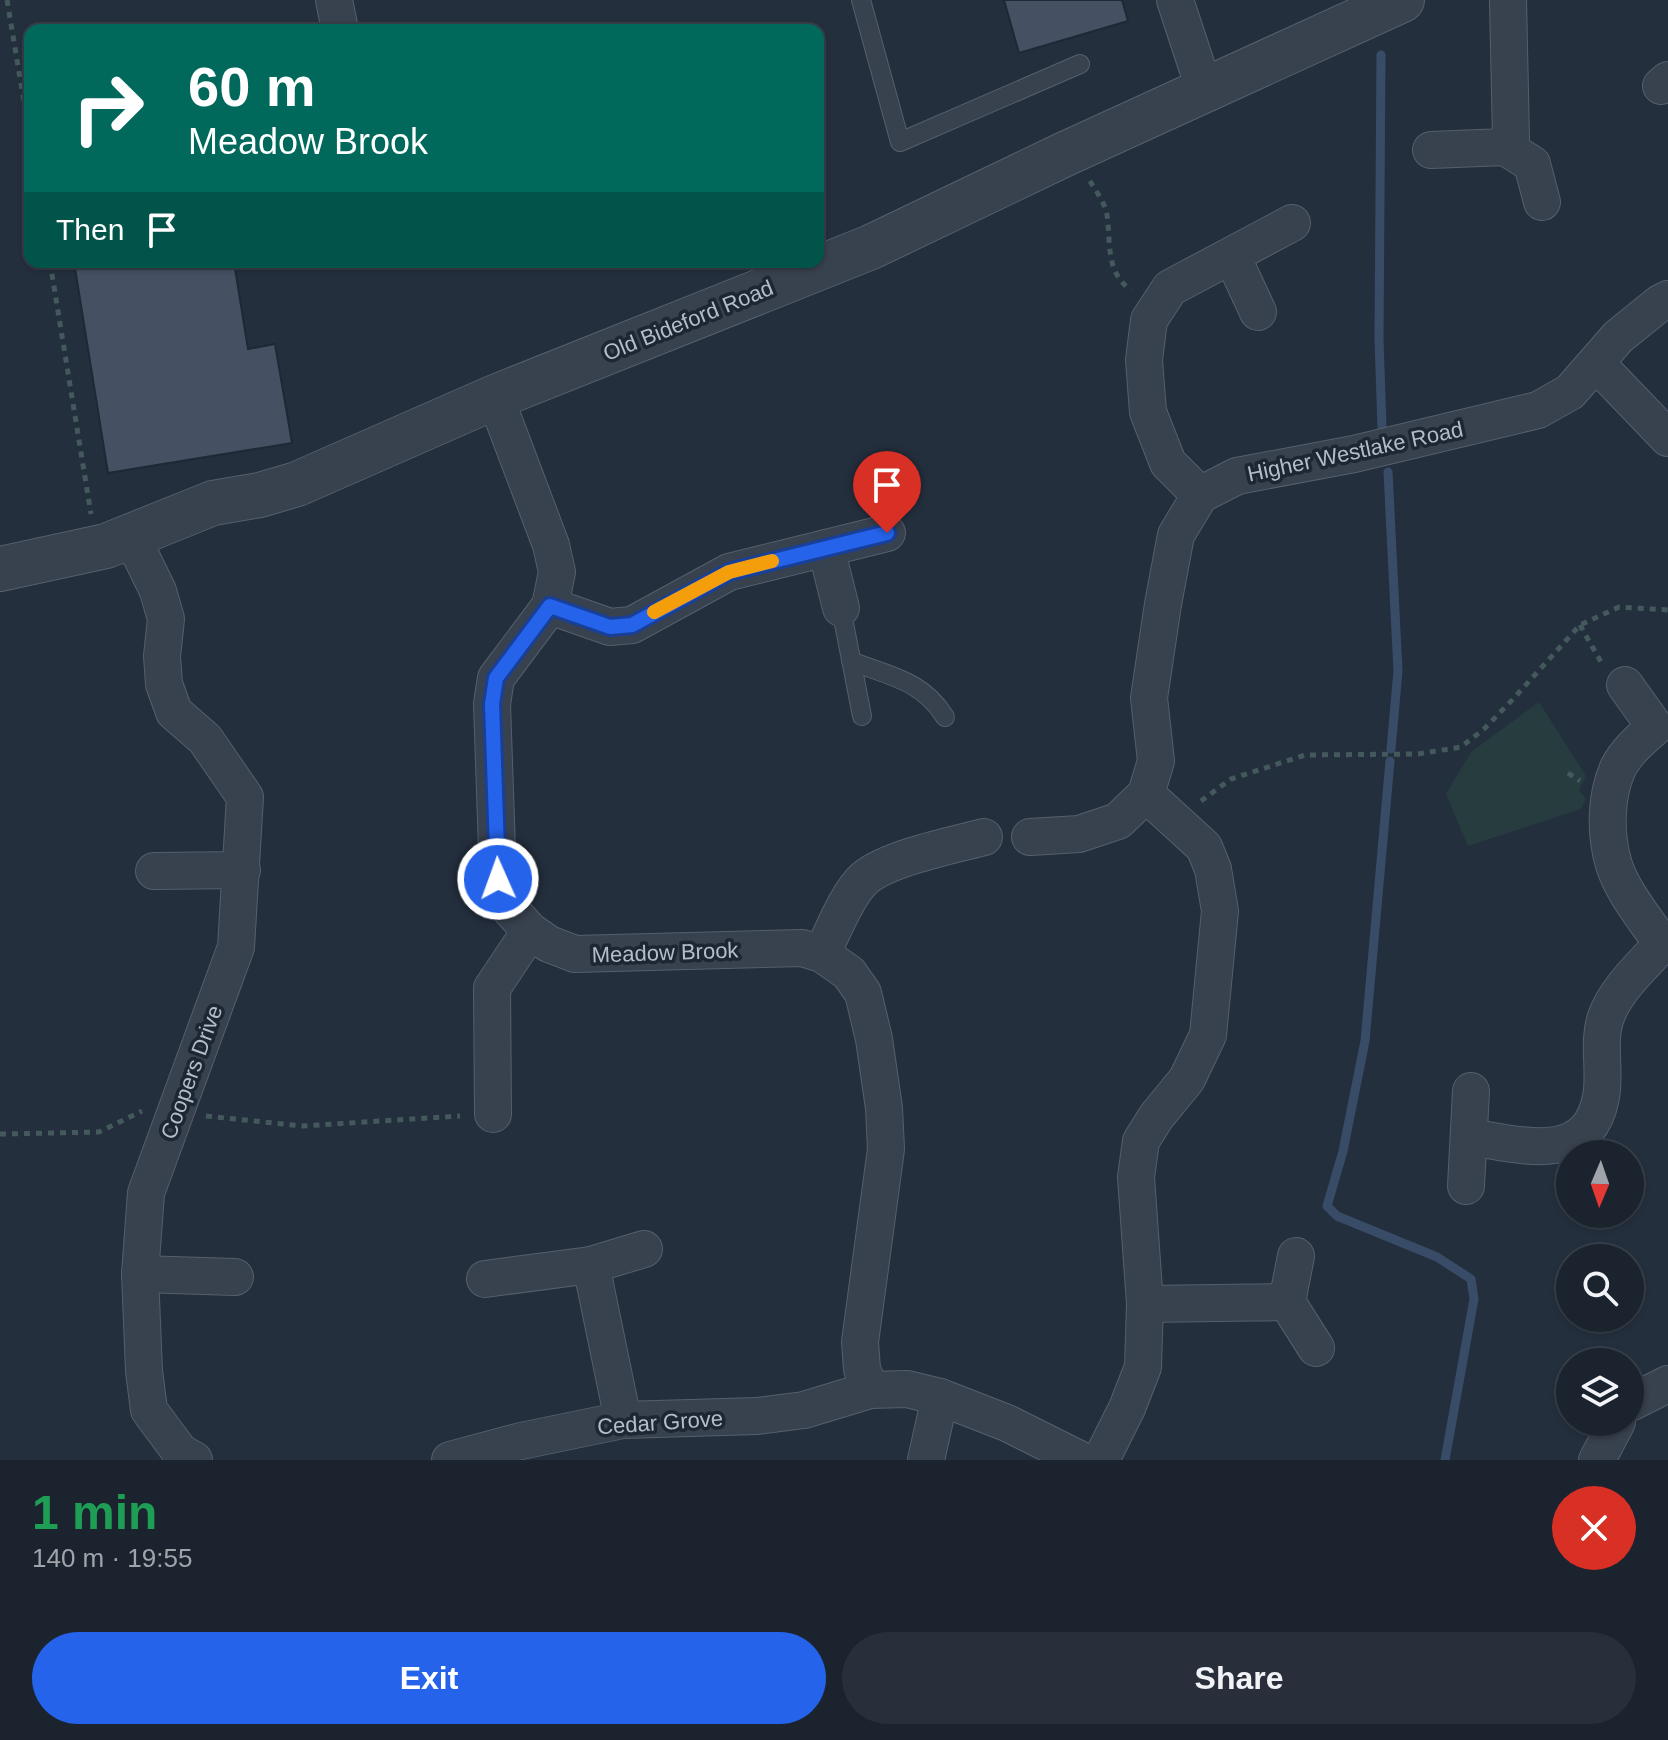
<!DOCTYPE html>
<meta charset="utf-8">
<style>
:root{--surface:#1b232e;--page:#282f3a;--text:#f1f3f6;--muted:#a0a4aa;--line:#39404a;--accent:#2563eb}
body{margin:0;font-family:Arial,sans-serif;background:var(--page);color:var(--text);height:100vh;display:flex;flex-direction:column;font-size:30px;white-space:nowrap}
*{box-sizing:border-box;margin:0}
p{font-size:26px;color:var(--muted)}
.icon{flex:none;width:44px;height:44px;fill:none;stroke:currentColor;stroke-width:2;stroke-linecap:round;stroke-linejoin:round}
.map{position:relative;height:1460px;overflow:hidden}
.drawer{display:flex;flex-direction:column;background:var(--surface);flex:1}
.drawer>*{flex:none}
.top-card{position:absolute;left:24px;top:24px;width:800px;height:244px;border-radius:16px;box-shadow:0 2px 6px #0004,0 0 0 2px var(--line);background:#00695c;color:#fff;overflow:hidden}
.needle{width:52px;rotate:182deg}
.fabs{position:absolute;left:1556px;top:1140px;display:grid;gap:16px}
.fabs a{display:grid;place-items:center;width:88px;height:88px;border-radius:50%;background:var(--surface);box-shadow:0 2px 6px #0004,0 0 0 2px var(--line);font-size:40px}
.pin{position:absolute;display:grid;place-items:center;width:68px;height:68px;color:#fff;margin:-82px -34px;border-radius:50% 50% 50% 0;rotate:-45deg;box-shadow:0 0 8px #0007}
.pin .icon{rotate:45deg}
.me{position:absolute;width:88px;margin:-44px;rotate:358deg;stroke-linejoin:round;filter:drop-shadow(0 0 6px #0008)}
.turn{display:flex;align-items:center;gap:28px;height:168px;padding:0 32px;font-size:36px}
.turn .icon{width:104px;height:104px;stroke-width:2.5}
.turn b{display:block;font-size:56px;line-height:68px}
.then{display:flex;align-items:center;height:76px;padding:0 32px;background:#0003;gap:16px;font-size:30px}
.round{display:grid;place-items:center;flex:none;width:84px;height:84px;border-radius:42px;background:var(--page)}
.headline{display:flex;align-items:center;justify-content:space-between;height:136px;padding:0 32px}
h1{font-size:48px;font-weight:600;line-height:60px;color:#1e9e55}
.primary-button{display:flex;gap:16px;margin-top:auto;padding:16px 32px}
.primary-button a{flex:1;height:92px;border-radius:48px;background:var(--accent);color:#fff;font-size:32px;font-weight:600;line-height:92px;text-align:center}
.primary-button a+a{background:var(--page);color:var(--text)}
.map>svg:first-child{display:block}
.green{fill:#263c3f}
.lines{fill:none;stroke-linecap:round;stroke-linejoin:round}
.stream{stroke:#394c67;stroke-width:9}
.building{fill:#455162;stroke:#1f2835;stroke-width:2}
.service-casing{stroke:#565f6c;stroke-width:20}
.minor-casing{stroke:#565f6c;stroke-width:38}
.tertiary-casing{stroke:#565f6c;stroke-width:46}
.path{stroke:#44595c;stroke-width:5;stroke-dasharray:6 6;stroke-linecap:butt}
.service{stroke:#38414e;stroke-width:18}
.minor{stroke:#38414e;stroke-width:36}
.tertiary{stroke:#38414e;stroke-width:44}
.route-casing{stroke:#184099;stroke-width:20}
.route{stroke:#2563eb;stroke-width:14}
.slow{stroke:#f59e0b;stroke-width:14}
.labels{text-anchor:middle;stroke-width:7;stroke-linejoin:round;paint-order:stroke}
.street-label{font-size:22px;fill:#b4bcc9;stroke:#1d2633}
</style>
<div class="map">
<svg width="1668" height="1460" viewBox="0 0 1668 1460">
<rect width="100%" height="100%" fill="#242f3e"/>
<polygon class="green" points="1539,702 1586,776 1579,790 1586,799 1581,809 1468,846 1446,794 1471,752"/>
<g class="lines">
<g class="stream">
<polyline points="1381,55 1379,339 1382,428"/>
<polyline points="1388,472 1398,671 1391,749"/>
<polyline points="1390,761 1365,1041 1343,1151 1327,1206 1337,1216 1437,1257 1471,1279 1474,1299 1445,1460"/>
</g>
</g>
<g class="building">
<polygon points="1004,0 1122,0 1128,21 1019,53"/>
<polygon points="74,262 234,262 248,349 275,344 292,443 108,473"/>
</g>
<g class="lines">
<g class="service-casing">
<g id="service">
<polyline points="861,0 900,142 1080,64"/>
<polyline points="841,608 862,716"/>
<path d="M851 661C889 676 922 680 945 717"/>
</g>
</g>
<g class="minor-casing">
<g id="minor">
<polyline points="334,0 340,30"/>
<polyline points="1175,0 1197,67 1207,89"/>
<polyline points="1661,86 1668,80"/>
<polyline points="1505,147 1532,164 1542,202"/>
<polyline points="1431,150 1505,147 1511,139 1508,0"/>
<polyline points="1232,256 1258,312"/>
<polyline points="1596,363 1668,438"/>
<polyline points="495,397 551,545 557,572 550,606 496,678 492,704 498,879 511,910 530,931 549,944 575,954 802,948 822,954 849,973 863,993 874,1039 884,1108 886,1149 860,1342 862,1369 870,1390"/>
<polyline points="1200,495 1168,463 1148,412 1144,360 1149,320 1170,288 1292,223"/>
<polyline points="126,540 140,554 158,591 166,619 162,656 164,684 174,712 205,739 245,797 236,947 146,1193 140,1274 144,1371 149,1410 180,1452 194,1460"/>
<polyline points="826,548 841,608"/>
<polyline points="550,606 610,627 632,625 729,572 887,533"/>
<polyline points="1030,837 1079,834 1118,821 1146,794 1156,761 1149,698 1163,604 1176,535 1200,495 1237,476 1354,454 1538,410 1570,392 1618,337 1660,303 1668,299"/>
<polyline points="154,871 242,870"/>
<path d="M822 954C832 933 848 892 865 878 888 858 953 845 984 837"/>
<polyline points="493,1114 492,988 530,931"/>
<path d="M1469 1137C1519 1144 1588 1167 1601 1097 1606 1071 1597 1042 1606 1017 1616 989 1642 966 1662 944 1646 920 1623 893 1614 865 1605 835 1605 797 1618 768 1626 752 1641 739 1655 727L1625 685"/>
<polyline points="1466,1186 1471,1091"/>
<polyline points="591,1265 644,1249"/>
<polyline points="140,1274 235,1277"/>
<polyline points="485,1279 591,1265 623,1420"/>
<polyline points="1287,1302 1296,1256"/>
<polyline points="1145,1304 1287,1302 1316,1348"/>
<polyline points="1630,1403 1668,1384"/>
<polyline points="450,1460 521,1441 623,1420 757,1416 804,1410 870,1390 907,1389 940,1397 1007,1423 1081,1460"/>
<polyline points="926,1460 940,1397"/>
<polyline points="1101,1460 1127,1408 1143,1367 1145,1304 1136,1177 1141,1141 1156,1117 1187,1079 1208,1035 1220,911 1213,869 1204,847 1146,794"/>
<polyline points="1597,1460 1617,1422"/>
</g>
</g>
<g class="tertiary-casing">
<polyline id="tertiary" points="0,569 106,546 213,503 260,495 297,484 495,397 871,247 1065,154 1402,0"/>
</g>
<g class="path">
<polyline points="7,0 30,138"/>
<path d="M1090 181C1096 191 1105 203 1107 215 1111 243 1105 272 1131 290"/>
<polyline points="50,262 91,514"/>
<polyline points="1580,625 1601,662"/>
<polyline points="1568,773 1580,781"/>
<polyline points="1201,801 1231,779 1305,755 1418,754 1461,747 1484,729 1514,698 1580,625 1619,607 1668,610"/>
<polyline points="206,1116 302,1126 460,1116"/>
<polyline points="0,1134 99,1132 142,1111"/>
</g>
<use href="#service" class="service"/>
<use href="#minor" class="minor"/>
<use href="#tertiary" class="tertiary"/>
</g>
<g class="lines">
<g class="route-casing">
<polyline id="route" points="498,879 492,704 496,678 550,606 610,627 632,625 729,572 887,533"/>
</g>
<use href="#route" class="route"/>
<polyline class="slow" points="654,612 729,572 772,561"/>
</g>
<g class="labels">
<g class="street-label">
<text transform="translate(688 320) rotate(-22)" y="8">Old Bideford Road</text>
<text transform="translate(1355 451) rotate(-12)" y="8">Higher Westlake Road</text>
<text transform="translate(665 952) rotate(-2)" y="8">Meadow Brook</text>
<text transform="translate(191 1072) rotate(-70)" y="8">Coopers Drive</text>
<text transform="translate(660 1422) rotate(-4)" y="8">Cedar Grove</text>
</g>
</g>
</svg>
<div class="fabs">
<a><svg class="needle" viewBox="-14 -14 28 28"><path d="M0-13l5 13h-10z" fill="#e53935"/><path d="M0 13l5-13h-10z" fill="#a0a4aa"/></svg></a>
<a><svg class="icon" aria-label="search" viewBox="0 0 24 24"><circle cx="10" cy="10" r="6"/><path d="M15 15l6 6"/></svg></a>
<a><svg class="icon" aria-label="layers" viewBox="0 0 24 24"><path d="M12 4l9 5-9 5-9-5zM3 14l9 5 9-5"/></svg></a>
</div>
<div class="pin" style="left:887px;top:533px;background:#d93025"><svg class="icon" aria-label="arrive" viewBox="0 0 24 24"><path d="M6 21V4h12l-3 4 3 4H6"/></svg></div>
<svg class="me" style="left:498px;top:879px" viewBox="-20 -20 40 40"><circle r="17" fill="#2563eb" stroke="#fff" stroke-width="3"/><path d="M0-11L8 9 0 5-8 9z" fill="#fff"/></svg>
<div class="top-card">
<div class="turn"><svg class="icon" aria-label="right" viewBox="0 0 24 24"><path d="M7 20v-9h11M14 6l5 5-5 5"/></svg><div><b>60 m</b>Meadow Brook</div></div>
<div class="then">Then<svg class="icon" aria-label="arrive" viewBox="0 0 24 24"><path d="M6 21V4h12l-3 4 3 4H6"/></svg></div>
</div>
</div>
<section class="drawer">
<div class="headline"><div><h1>1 min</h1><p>140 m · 19:55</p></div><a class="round" style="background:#d93025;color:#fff"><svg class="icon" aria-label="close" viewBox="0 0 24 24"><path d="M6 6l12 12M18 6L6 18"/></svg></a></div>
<div class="primary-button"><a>Exit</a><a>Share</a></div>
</section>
